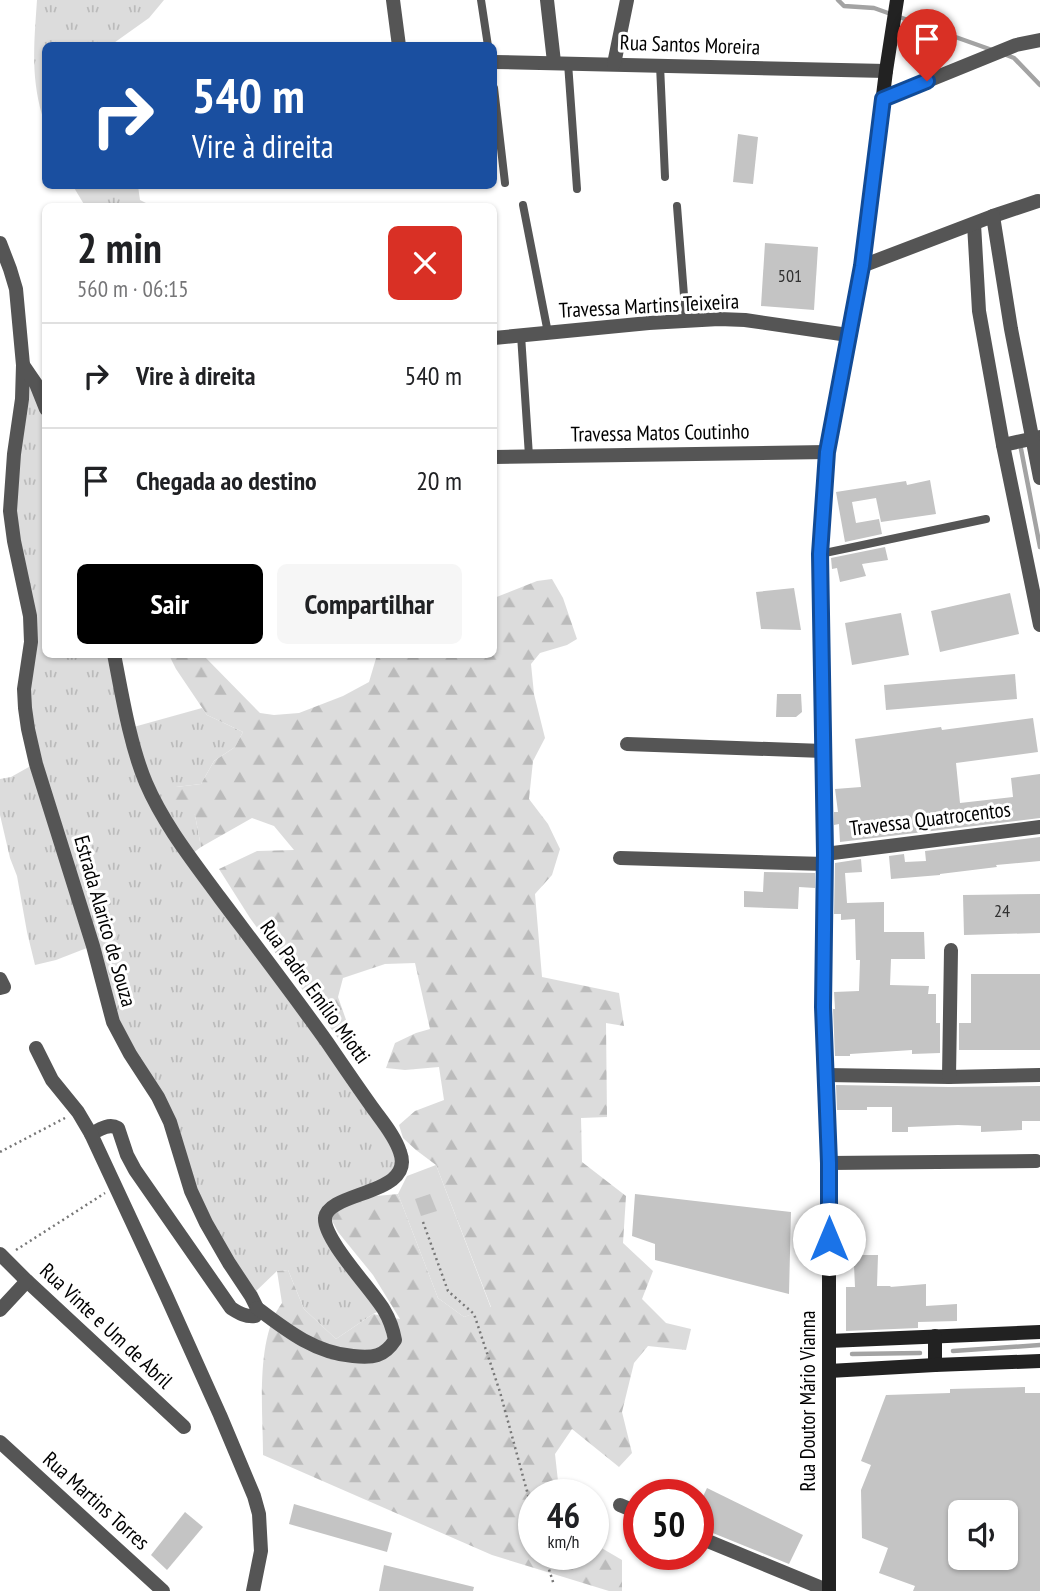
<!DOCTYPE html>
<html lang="pt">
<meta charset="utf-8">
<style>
:root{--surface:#fff;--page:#f6f6f6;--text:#202124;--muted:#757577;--line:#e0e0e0;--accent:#000}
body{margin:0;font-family:"PT Sans Narrow",sans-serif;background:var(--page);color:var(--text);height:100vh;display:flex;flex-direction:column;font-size:26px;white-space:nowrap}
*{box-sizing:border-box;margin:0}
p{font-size:23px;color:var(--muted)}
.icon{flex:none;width:38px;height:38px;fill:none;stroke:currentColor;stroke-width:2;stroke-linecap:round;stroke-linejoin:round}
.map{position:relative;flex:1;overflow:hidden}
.side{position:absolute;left:42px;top:203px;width:455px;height:455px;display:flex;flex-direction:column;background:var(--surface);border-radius:10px;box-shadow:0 2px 5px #0004}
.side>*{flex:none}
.banner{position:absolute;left:42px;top:42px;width:455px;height:147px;border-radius:10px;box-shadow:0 2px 5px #0004;background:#1a4fa0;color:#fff;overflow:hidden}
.buttons{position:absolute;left:948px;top:1500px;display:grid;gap:14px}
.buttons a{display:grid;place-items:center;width:70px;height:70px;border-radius:10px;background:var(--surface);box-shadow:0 2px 5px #0004;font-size:35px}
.speed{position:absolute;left:518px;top:1479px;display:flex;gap:14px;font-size:35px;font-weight:700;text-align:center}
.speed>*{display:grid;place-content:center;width:91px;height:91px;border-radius:50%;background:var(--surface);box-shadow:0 2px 5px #0004;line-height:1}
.speed small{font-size:18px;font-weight:400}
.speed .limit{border:10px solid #d22;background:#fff;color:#111}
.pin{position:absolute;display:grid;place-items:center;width:60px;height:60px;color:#fff;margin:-72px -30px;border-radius:50% 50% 50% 0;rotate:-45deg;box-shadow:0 0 7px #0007}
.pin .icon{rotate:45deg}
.me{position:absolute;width:77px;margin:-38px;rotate:0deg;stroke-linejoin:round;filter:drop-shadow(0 0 5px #0008)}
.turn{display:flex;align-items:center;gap:24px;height:147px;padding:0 35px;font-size:32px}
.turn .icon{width:91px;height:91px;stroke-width:2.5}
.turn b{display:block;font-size:49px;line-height:60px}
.round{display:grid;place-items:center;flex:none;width:74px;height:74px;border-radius:10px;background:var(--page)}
.summary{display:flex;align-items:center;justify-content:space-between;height:119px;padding:0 35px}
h1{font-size:42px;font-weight:700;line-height:52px}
.primary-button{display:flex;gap:14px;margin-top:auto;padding:14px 35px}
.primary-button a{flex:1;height:80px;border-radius:10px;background:var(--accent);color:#fff;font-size:28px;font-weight:700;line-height:80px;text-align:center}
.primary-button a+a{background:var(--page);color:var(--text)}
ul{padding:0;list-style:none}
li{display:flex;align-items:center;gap:21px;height:105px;padding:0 35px;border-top:2px solid var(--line)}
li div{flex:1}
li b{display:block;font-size:26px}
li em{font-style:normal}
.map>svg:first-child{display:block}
.grass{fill:url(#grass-tufts)}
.forest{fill:url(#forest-firs)}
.green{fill:#dcdcdc}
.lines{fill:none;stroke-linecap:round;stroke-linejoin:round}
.stream{stroke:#a3a3a3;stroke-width:4.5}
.building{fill:#c4c4c4;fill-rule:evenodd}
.path{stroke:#777;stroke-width:2.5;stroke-dasharray:2 3.5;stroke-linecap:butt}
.service{stroke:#555;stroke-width:8}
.minor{stroke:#555;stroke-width:14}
.tertiary{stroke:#555;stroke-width:14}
.secondary{stroke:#222;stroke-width:14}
.route-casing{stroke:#114b97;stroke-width:18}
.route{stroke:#1a73e8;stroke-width:12}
.labels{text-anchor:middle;stroke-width:6;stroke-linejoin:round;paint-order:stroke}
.number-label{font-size:18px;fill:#313131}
.street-label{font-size:21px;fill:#000;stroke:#fff}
</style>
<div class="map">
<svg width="1040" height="1591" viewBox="0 0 1040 1591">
<defs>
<pattern id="grass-tufts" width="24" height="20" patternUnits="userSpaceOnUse" patternTransform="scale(1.75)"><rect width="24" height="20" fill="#dcdcdc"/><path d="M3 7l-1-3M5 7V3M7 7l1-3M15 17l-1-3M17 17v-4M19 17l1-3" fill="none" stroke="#bbb"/></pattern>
<pattern id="forest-firs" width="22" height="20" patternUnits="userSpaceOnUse" patternTransform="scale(1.75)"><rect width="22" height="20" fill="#dcdcdc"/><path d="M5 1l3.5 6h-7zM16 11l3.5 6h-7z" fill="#bbb"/></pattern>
</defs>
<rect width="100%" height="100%" fill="#fff"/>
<g class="grass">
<path d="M37 0H164L149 18 111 45 46 46 45 124C30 80 34 45 37 0Z"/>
<polygon points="73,186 138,186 140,200 152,206 85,206"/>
<polygon points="23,365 45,409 46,654 114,655 130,728 202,708 207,715 243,732 235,747 214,761 201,784 176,787 195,815 201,847 189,856 310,1019 402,1164 325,1221 384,1309 373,1314 336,1339 304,1309 288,1270 277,1271 251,1296 229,1263 176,1144 130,1054 92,946 56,960 35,965 27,932 17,876 10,858 0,815 0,779 11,777 36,763 28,729 31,642 14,541"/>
</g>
<path class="forest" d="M552 579 563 598 577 639 567 645 540 653 531 664 534 694 545 738 533 761 529 799 548 824 560 849 552 875 535 894 542 977 619 993 624 1026 606 1023 607 1117 581 1118 582 1162 626 1196 623 1243 653 1271 642 1299 666 1323 691 1329 686 1350 648 1346 634 1363 622 1412 632 1453 619 1467 572 1429 555 1454 559 1490 561 1494H534V1554H593V1543L622 1560V1591H609L492 1555 263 1455C263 1411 255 1339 282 1303L277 1271 288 1270 304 1309 336 1339 373 1314 400 1319 373 1275 338 1232 330 1217 350 1201 376 1196 398 1194 438 1298 464 1317 491 1307 436 1165 416 1150 403 1138 399 1125 415 1111 444 1100 439 1067 405 1070 386 1068 395 1043 416 1033 430 1029 415 963 385 964 343 978 338 997 351 1034 343 1045 250 918 219 869 257 851 294 850 274 826 252 818 201 847 195 815 165 798 176 787 201 784 214 761 235 747 243 732 207 715 176 669 169 655H203L260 713 274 715 299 713 343 696 369 682 377 655 494 654V598L537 581Z"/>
<polygon class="green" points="436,1165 491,1308 464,1317 438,1298 398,1194 407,1176"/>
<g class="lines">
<g class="stream">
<polyline points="838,0 844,6 874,8 992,50"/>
<polyline points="1004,54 1014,58 1040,85"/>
<polyline points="1021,449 1040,547"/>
<polyline points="953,1351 1040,1345"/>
<polyline points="852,1354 920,1353"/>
</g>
</g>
<g class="building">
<polygon points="738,134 758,137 753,184 733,182"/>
<polygon points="765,243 818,247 814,310 761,306"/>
<polygon points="930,480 936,514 881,522 876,498 852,502 856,523 879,519 882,534 845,542 836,492 906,481 907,485"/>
<polygon points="885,547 888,560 862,564 866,576 840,582 837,568 832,569 831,558"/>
<polygon points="794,588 801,630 761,629 756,592"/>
<polygon points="1010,593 1019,634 940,652 931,611"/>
<polygon points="901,613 909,655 852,665 845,623"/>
<polygon points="1015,674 1017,699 886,710 884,685"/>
<polygon points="777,694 801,694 802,712 796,717 776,717"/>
<polygon points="1033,718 1038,752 956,763 960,803 1013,797 1011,778 1040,774 1040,818 840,842 839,824 834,825 834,812 838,812 835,789 861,787 855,739 941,727 942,730"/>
<polygon points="1040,837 1040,861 996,865 997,867 940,874 940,875 891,879 889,856 904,854 905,862 926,861 925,851"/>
<polygon points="861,859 862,872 845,873 847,903 884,902 884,932 924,932 925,959 891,959 890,985 929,986 928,994 936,994 936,1023 940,1023 940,1053 912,1054 912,1050 850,1054 850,1056 835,1056 833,1009 835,1009 834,992 859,991 860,960 856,960 855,919 841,920 841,914 834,914 835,863"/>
<polygon points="764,872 815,873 815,888 799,887 798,909 744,907 744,891 763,892"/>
<polygon points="1040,894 1040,933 964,935 963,895"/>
<polygon points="971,974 1040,974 1040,1050 959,1050 959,1023 971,1023"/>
<polygon points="836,1085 949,1087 1040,1086 1040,1121 1022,1121 1022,1130 981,1132 981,1126 958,1125 908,1127 908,1132 892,1132 892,1107 867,1107 867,1110 837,1110"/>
<polygon points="430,1194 437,1211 421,1216 415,1199"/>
<polygon points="635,1194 791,1212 789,1294 655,1260 655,1244 632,1236"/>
<polygon points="843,1255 878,1255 877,1286 891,1286 890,1287 926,1284 926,1306 957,1304 957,1321 918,1322 918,1328 846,1331 846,1287 855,1287 854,1265 842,1266"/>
<path d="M1025 1387V1393H1040V1591H913L915 1586 879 1573 888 1548 862 1538 861 1490 871 1465 861 1461 886 1395 950 1393V1389ZM961 1512H1006V1558H961Z"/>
<polygon points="707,1488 803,1535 789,1564 698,1527 698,1507"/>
<polygon points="294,1504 392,1533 387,1552 289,1524"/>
<polygon points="185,1512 203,1527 167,1570 151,1555"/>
<polygon points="384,1565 474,1587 473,1591 379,1591"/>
</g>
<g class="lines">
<g class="path">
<polyline points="0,1152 65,1118"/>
<polyline points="423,1222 448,1291 474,1314 500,1392 534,1517"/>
<polyline points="16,1250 105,1193"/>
<polyline points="544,1554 554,1585"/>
</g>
<g class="service">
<polyline points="481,0 488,46"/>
<polyline points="568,63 577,189"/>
<polyline points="660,65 665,177"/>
<polyline points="494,88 505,183"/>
<polyline points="523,205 548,333"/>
<polyline points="677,206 686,321"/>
<polyline points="521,335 529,456"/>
<polyline points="820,554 986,519"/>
</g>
<g class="minor">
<polyline points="393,0 399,46"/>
<polyline points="547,0 554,62"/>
<polyline points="494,62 886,71"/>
<polyline points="614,64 627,0"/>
<polyline points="883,99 1016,45 1040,40"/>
<polyline points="993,216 1038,201"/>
<path d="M0 243 10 269 16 289 23 365 22 399 14 454 10 511 14 541 30 616 31 642 24 689 25 708 28 729 36 764 93 946 113 1022 130 1054 158 1097 170 1122 191 1191 206 1223 229 1263 251 1296 257 1308 255 1316C245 1317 239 1313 231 1308L135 1170 127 1155 118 1128C109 1123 100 1129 91 1134"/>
<polyline points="494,338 649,323 719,319 745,320 848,335"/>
<polyline points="23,365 36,384 46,409"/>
<polyline points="1003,445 1040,437"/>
<polyline points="494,457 827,452"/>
<path d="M114 654C122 695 130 745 146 783 164 825 193 861 220 898 256 946 292 993 327 1042 342 1064 357 1086 372 1107 382 1121 395 1136 400 1152 416 1195 328 1191 325 1218 323 1239 372 1290 384 1310 390 1320 393 1329 395 1340 384 1357 373 1358 353 1356 315 1353 286 1330 257 1308"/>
<polyline points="627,744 823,751"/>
<polyline points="825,854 1040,827"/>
<polyline points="620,858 825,864"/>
<polyline points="0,979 4,987 0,988"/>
<polyline points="36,1048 52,1080 78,1112 91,1134 166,1295 220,1415 254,1496 259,1514 261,1551 253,1591"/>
<polyline points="826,1075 949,1077 1040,1075"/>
<polyline points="949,1077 951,950"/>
<polyline points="829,1163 1036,1161"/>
<polyline points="0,1254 27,1281 184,1427"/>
<polyline points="0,1310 27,1281"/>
<polyline points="620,1505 639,1513"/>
<polyline points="698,1537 829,1591"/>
</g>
<g class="tertiary">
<polyline points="974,224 979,311 1003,445 1040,625"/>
<polyline points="862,266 993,216 1011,329 1040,478"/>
<polyline points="0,1442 163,1591"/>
</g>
<g class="secondary">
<polyline points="829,1341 1040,1332"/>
<polyline points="935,1365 935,1336"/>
<polyline points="829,1371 935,1365 1040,1361"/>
<polyline points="829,1591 829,1163 823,1007 825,854 820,554 827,452 862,266 886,71 897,0"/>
</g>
</g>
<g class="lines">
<g class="route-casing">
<polyline id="route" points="829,1239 829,1163 823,1007 825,854 820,554 827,452 862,266 883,99 927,81"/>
</g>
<use href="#route" class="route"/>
</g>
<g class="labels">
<g class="number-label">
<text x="790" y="282">501</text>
<text x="1002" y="917">24</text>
</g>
<g class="street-label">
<text transform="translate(690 45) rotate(2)" y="7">Rua Santos Moreira</text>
<text transform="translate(649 306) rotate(-3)" y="7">Travessa Martins Teixeira</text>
<text transform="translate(660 433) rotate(-1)" y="7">Travessa Matos Coutinho</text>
<text transform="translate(930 819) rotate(-7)" y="7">Travessa Quatrocentos</text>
<text transform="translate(105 921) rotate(74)" y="7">Estrada Alarico de Souza</text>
<text transform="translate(315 992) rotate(54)" y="7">Rua Padre Emílio Miotti</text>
<text transform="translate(106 1326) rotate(43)" y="7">Rua Vinte e Um de Abril</text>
<text transform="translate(808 1401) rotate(-90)" y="7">Rua Doutor Mário Vianna</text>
<text transform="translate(96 1501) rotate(42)" y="7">Rua Martins Torres</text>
</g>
</g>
</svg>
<div class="buttons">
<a><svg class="icon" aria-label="sound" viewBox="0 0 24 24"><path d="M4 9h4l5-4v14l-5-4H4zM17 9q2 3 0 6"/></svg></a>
</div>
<div class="speed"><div>46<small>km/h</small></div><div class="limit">50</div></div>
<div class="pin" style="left:927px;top:81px;background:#d93025"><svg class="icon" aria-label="arrive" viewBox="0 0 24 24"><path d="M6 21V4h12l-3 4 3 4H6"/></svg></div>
<svg class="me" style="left:829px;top:1239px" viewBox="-20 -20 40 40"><circle r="19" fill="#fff"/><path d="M0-13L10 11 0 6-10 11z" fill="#1a73e8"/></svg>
<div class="banner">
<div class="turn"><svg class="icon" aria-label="right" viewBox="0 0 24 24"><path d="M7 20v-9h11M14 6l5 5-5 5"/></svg><div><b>540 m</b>Vire à direita</div></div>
</div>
<section class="side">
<div class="summary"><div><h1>2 min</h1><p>560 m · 06:15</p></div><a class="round" style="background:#d93025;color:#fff"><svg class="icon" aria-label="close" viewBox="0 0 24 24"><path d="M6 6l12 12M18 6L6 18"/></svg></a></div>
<ul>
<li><svg class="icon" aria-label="right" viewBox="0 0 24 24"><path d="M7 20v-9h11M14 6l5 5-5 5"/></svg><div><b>Vire à direita</b></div><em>540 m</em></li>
<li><svg class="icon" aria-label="arrive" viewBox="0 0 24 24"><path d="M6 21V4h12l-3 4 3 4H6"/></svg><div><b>Chegada ao destino</b></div><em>20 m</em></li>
</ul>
<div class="primary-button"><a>Sair</a><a>Compartilhar</a></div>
</section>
</div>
